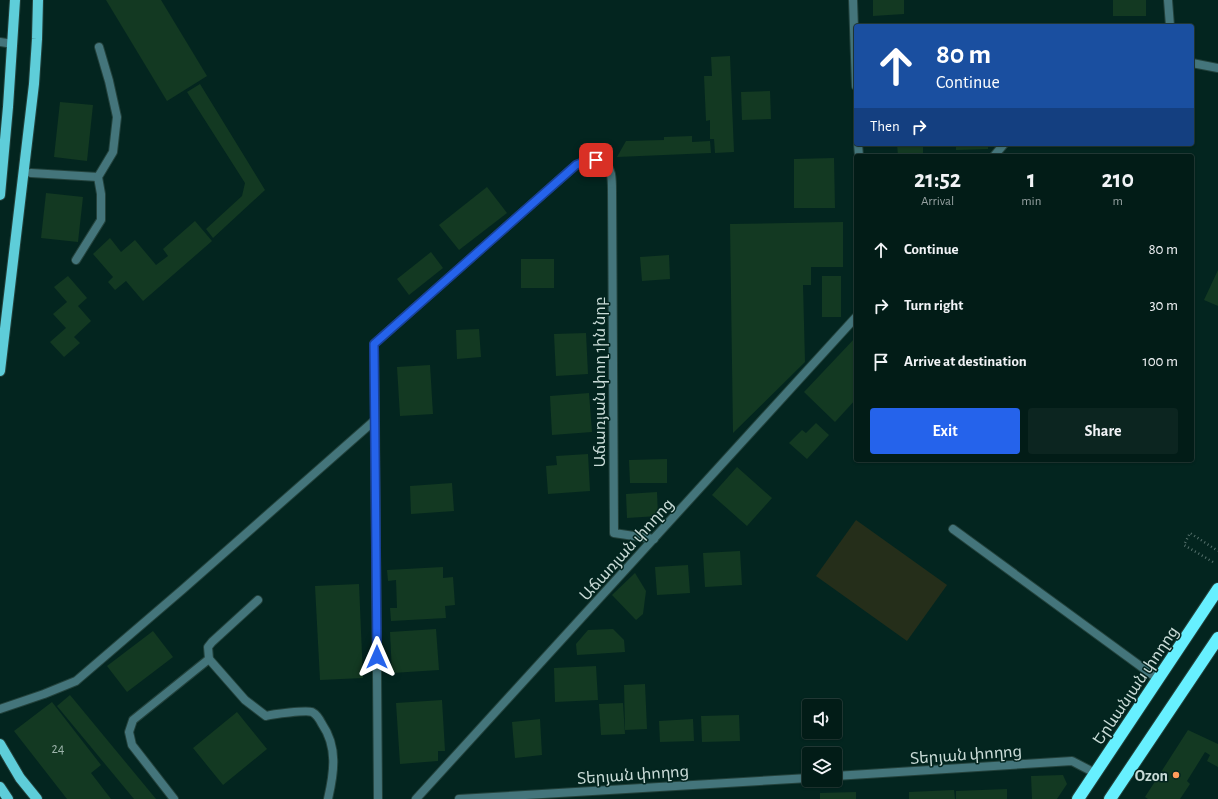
<!DOCTYPE html>
<meta charset="utf-8">
<style>
:root{--surface:#021c17;--page:#0c2520;--text:#f1f3f6;--muted:#96a1a1;--line:#233a36;--accent:#2563eb}
body{margin:0;font-family:"Alegreya Sans","Noto Sans Armenian",sans-serif;background:var(--page);color:var(--text);height:100vh;display:flex;flex-direction:column;font-size:15px;white-space:nowrap}
*{box-sizing:border-box;margin:0}
p{font-size:13px;color:var(--muted)}
.icon{flex:none;width:22px;height:22px;fill:none;stroke:currentColor;stroke-width:2;stroke-linecap:round;stroke-linejoin:round}
.map{position:relative;flex:1;overflow:hidden}
.details{position:absolute;left:854px;top:154px;width:340px;height:308px;display:flex;flex-direction:column;background:var(--surface);border-radius:4px;box-shadow:0 1px 3px #0004,0 0 0 1px var(--line)}
.details>*{flex:none}
.hud{position:absolute;left:854px;top:24px;width:340px;height:122px;border-radius:4px;box-shadow:0 1px 3px #0004,0 0 0 1px var(--line);background:#1a4fa0;color:#fff;overflow:hidden}
.controls{position:absolute;left:802px;top:699px;display:grid;gap:8px}
.controls a{display:grid;place-items:center;width:40px;height:40px;border-radius:4px;background:var(--surface);box-shadow:0 1px 3px #0004,0 0 0 1px var(--line);font-size:20px}
.pin{position:absolute;display:grid;place-items:center;width:34px;height:34px;color:#fff;margin:-17px;border-radius:8px;box-shadow:0 2px 6px #0006}
.me{position:absolute;width:44px;margin:-22px;rotate:0deg;stroke-linejoin:round;filter:drop-shadow(0 0 3px #0008)}
.turn{display:flex;align-items:center;gap:14px;height:84px;padding:0 16px;font-size:18px}
.turn .icon{width:52px;height:52px;stroke-width:2.5}
.turn b{display:block;font-size:28px;line-height:34px}
.then{display:flex;align-items:center;height:38px;padding:0 16px;background:#0003;gap:8px;font-size:15px}
.eta{display:flex;justify-content:space-evenly;align-items:center;height:68px;text-align:center}
.eta b{font-size:24px;font-weight:600;line-height:28px}
.primary-button{display:flex;gap:8px;margin-top:auto;padding:8px 16px}
.primary-button a{flex:1;height:46px;border-radius:4px;background:var(--accent);color:#fff;font-size:16px;font-weight:600;line-height:46px;text-align:center}
.primary-button a+a{background:var(--page);color:var(--text)}
ul{padding:0;list-style:none}
li{display:flex;align-items:center;gap:12px;height:56px;padding:0 16px}
li div{flex:1}
li b{display:block;font-size:15px}
li em{font-style:normal}
.map>svg:first-child{display:block}
.green{fill:#252e1a}
.building{fill:#133922}
.lines{fill:none;stroke-linecap:round;stroke-linejoin:round}
.lane-casing{stroke:#23423c;stroke-width:10}
.street-casing{stroke:#23423c;stroke-width:10}
.primary-casing{stroke:#23423c;stroke-width:12}
.highway-casing{stroke:#23423c;stroke-width:14}
.path{stroke:#56716c;stroke-width:2.5;stroke-dasharray:1 3;stroke-linecap:butt}
.lane{stroke:#44757b;stroke-width:8}
.street{stroke:#44757b;stroke-width:8}
.primary{stroke:#5ecdd9;stroke-width:10}
.highway{stroke:#67f0ff;stroke-width:12}
.route-casing{stroke:#184099;stroke-width:10}
.route{stroke:#2563eb;stroke-width:7}
.poi-dot{fill:#ff9b5b;stroke:#03251f;stroke-width:1.5}
.labels{text-anchor:middle;stroke-width:3;stroke-linejoin:round;paint-order:stroke}
.number-label{font-size:14px;fill:#9bb2a9}
.street-label{font-size:16px;fill:#c8dad6;stroke:#03251f}
.poi-label{font-size:16px;font-weight:bold;fill:#c8dad6;stroke:#03251f;text-anchor:end}
</style>
<div class="map">
<svg width="1218" height="799" viewBox="0 0 1218 799">
<rect width="100%" height="100%" fill="#03251f"/>
<polygon class="green" points="856,520 947,585 907,641 816,576"/>
<g class="building">
<polygon points="106,0 161,0 207,76 167,101"/>
<polygon points="873,0 904,0 904,14 873,16"/>
<rect x="1113" y="0" width="33" height="16"/>
<polygon points="730,56 734,152 715,153 714,139 710,139 710,120 706,121 704,76 712,76 711,57"/>
<polygon points="200,84 265,190 213,238 206,229 242,196 245,183 187,92"/>
<polygon points="770,91 771,119 742,120 741,92"/>
<polygon points="60,102 93,105 87,161 54,157"/>
<polygon points="692,136 692,142 710,141 711,153 617,157 626,141 664,140 664,137"/>
<polygon points="897,144 923,144 923,156 898,156"/>
<polygon points="956,144 988,144 988,149 956,150"/>
<polygon points="834,158 835,208 794,208 794,159"/>
<polygon points="487,187 507,213 459,250 439,225"/>
<polygon points="46,193 83,197 78,242 41,238"/>
<polygon points="195,221 212,241 143,301 126,281 115,290 108,282 113,277 93,254 110,238 121,252 135,240 156,265 168,256 163,249"/>
<polygon points="843,222 843,267 811,267 811,285 803,285 805,362 733,433 730,224"/>
<polygon points="431,252 443,268 409,295 397,279"/>
<polygon points="669,255 670,279 642,281 640,257"/>
<rect x="521" y="259" width="33" height="29"/>
<polygon points="1218,270 1218,306 1204,300"/>
<polygon points="68,276 87,298 78,306 91,321 74,337 80,343 64,357 50,342 66,328 53,314 67,302 54,287"/>
<rect x="822" y="276" width="19" height="41"/>
<polygon points="479,329 481,357 457,359 456,330"/>
<polygon points="586,333 588,374 556,376 554,334"/>
<polygon points="856,337 856,399 835,422 804,392"/>
<polygon points="430,365 433,414 400,416 397,367"/>
<polygon points="589,393 592,432 552,435 550,396"/>
<polygon points="816,423 829,435 807,459 789,443 802,430 806,433"/>
<polygon points="588,454 590,491 548,494 546,466 557,465 556,456"/>
<polygon points="667,459 667,483 630,483 629,460"/>
<polygon points="737,467 772,498 747,526 712,495"/>
<polygon points="452,483 454,511 411,514 410,486"/>
<polygon points="657,492 658,516 627,518 626,494"/>
<polygon points="740,551 742,585 705,587 703,553"/>
<polygon points="688,565 690,593 657,595 655,567"/>
<polygon points="443,567 443,578 453,577 455,605 445,606 446,618 391,621 390,608 397,608 396,580 388,581 387,570"/>
<polygon points="635,573 646,591 643,614 636,620 612,595"/>
<polygon points="359,584 363,678 320,680 315,586"/>
<polygon points="436,629 439,670 392,673 390,632"/>
<polygon points="613,629 624,640 625,652 577,655 576,644 588,630"/>
<polygon points="153,631 173,657 127,692 107,666"/>
<polygon points="596,666 598,700 555,702 554,668"/>
<polygon points="645,684 647,729 625,730 624,685"/>
<polygon points="70,695 156,799 134,799 57,706"/>
<polygon points="442,700 445,751 438,751 438,761 400,764 396,703"/>
<polygon points="52,702 101,765 91,773 111,799 67,799 14,731"/>
<polygon points="623,703 625,734 601,735 599,704"/>
<polygon points="237,712 267,749 223,785 193,748"/>
<polygon points="739,715 740,741 702,742 701,716"/>
<polygon points="540,719 542,755 515,758 512,722"/>
<polygon points="693,719 694,741 660,742 659,721"/>
<polygon points="1188,730 1218,744 1218,767 1207,761 1210,755 1205,752 1187,781 1190,784 1180,799 1148,799 1145,797"/>
<polygon points="1063,775 1067,784 1057,799 1032,799 1031,776"/>
<polygon points="1007,789 1007,799 956,799 956,791"/>
<polygon points="954,790 955,799 909,799 909,792"/>
<polygon points="856,792 856,799 820,799 820,793"/>
</g>
<g class="lines">
<g class="lane-casing">
<g id="lane">
<polyline points="31,173 98,177"/>
<polyline points="76,260 101,220 101,194 98,177 113,152 117,117 109,81 99,47"/>
<path d="M258 600 212 642 208 647 209 659 245 700 266 716C273 714 306 710 312 712 316 714 320 720 322 724 338 747 334 773 328 799"/>
<path d="M0 709 44 694 76 681 182 590 375 420 374 344 576 165C589 160 606 155 611 174 612 180 612 186 612 191"/>
<polyline points="174,799 132,745 129,732 133,720 209,659"/>
</g>
</g>
<g class="street-casing">
<g id="street">
<polyline points="853,0 856,86"/>
<polyline points="1168,0 1170,26"/>
<polyline points="0,42 13,44"/>
<polyline points="1192,63 1218,68"/>
<polyline points="858,144 859,156"/>
<polyline points="994,156 1004,144"/>
<polyline points="612,191 614,533 654,539"/>
<polyline points="375,420 378,799"/>
<polyline points="953,529 1158,679"/>
<polyline points="835,776 1072,761 1095,773"/>
<polyline points="416,799 856,317"/>
<polyline points="459,799 809,778"/>
</g>
</g>
<g class="primary-casing">
<g id="primary">
<polyline points="0,195 8,107 15,0"/>
<polyline points="0,371 34,84 37,39 38,0"/>
<polyline points="0,744 20,778 37,799"/>
<polyline points="0,787 8,799"/>
</g>
</g>
<g class="highway-casing">
<g id="highway">
<polyline points="1078,799 1218,589"/>
<polyline points="1110,799 1218,638"/>
</g>
</g>
<polyline class="path" points="1213,562 1184,545 1190,533 1218,551"/>
<use href="#lane" class="lane"/>
<use href="#street" class="street"/>
<use href="#primary" class="primary"/>
<use href="#highway" class="highway"/>
</g>
<g class="lines">
<g class="route-casing">
<polyline id="route" points="377,657 374,344 576,165 586,161 596,160"/>
</g>
<use href="#route" class="route"/>
</g>
<circle class="poi-dot" cx="1176" cy="775" r="4"/>
<g class="labels">
<g class="number-label">
<text x="58" y="753">24</text>
</g>
<g class="street-label">
<text transform="translate(599 382) rotate(-90)" y="6">Աճառյան փող 1ին նրբ</text>
<text transform="translate(626 549) rotate(-48)" y="6">Աճառյան փողոց</text>
<text transform="translate(1135 685) rotate(-56)" y="6">Երևանյան փողոց</text>
<text transform="translate(966 754) rotate(-4)" y="6">Տերյան փողոց</text>
<text transform="translate(633 774) rotate(-4)" y="6">Տերյան փողոց</text>
</g>
<g class="poi-label">
<text x="1168" y="781">Ozon</text>
</g>
</g>
</svg>
<div class="controls">
<a><svg class="icon" aria-label="sound" viewBox="0 0 24 24"><path d="M4 9h4l5-4v14l-5-4H4zM17 9q2 3 0 6"/></svg></a>
<a><svg class="icon" aria-label="layers" viewBox="0 0 24 24"><path d="M12 4l9 5-9 5-9-5zM3 14l9 5 9-5"/></svg></a>
</div>
<div class="pin" style="left:596px;top:160px;background:#d93025"><svg class="icon" aria-label="arrive" viewBox="0 0 24 24"><path d="M6 21V4h12l-3 4 3 4H6"/></svg></div>
<svg class="me" style="left:377px;top:657px" viewBox="-20 -20 40 40"><path d="M0-17L14 15 0 8-14 15z" fill="#2563eb" stroke="#fff" stroke-width="4"/></svg>
<div class="hud">
<div class="turn"><svg class="icon" aria-label="ahead" viewBox="0 0 24 24"><path d="M12 20V5M6 11l6-6 6 6"/></svg><div><b>80 m</b>Continue</div></div>
<div class="then">Then<svg class="icon" aria-label="right" viewBox="0 0 24 24"><path d="M7 20v-9h11M14 6l5 5-5 5"/></svg></div>
</div>
<section class="details">
<div class="eta">
<div><b>21:52</b><p>Arrival</p></div>
<div><b>1</b><p>min</p></div>
<div><b>210</b><p>m</p></div>
</div>
<ul>
<li><svg class="icon" aria-label="ahead" viewBox="0 0 24 24"><path d="M12 20V5M6 11l6-6 6 6"/></svg><div><b>Continue</b></div><em>80 m</em></li>
<li><svg class="icon" aria-label="right" viewBox="0 0 24 24"><path d="M7 20v-9h11M14 6l5 5-5 5"/></svg><div><b>Turn right</b></div><em>30 m</em></li>
<li><svg class="icon" aria-label="arrive" viewBox="0 0 24 24"><path d="M6 21V4h12l-3 4 3 4H6"/></svg><div><b>Arrive at destination</b></div><em>100 m</em></li>
</ul>
<div class="primary-button"><a>Exit</a><a>Share</a></div>
</section>
</div>
